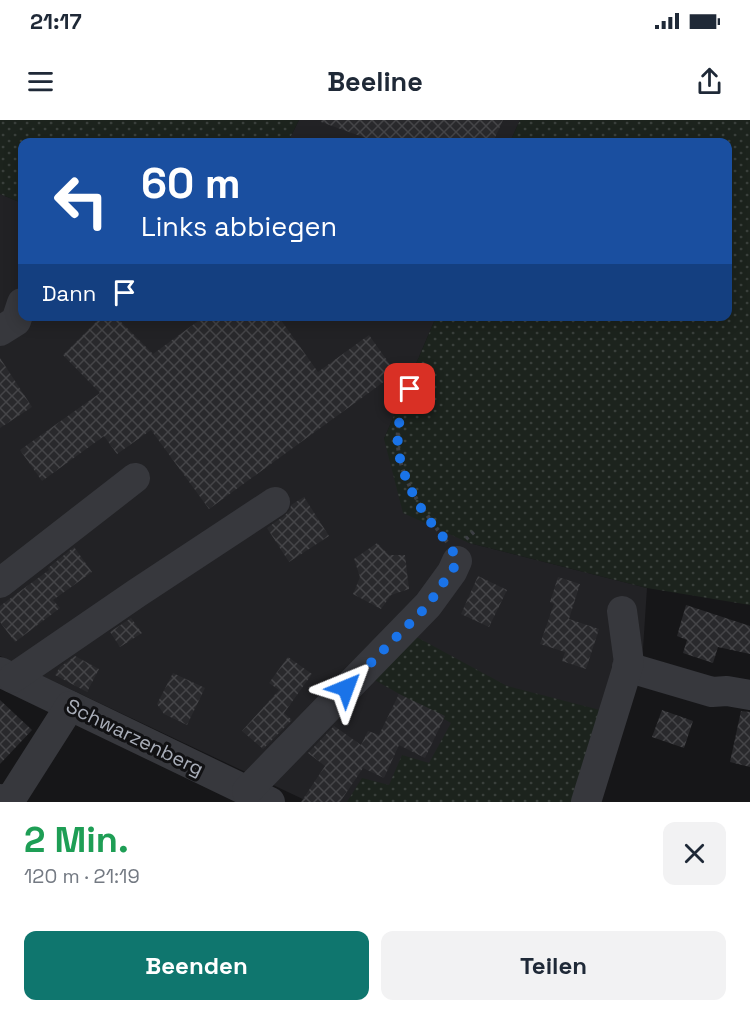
<!DOCTYPE html>
<html lang="de">
<meta charset="utf-8">
<style>
:root{--surface:#fff;--page:#f2f2f3;--text:#1f2937;--muted:#747a83;--accent:#0f766e}
body{margin:0;font-family:"Space Grotesk",sans-serif;background:var(--page);color:var(--text);height:100vh;display:flex;flex-direction:column;font-size:22px;white-space:nowrap}
*{box-sizing:border-box;margin:0}
p{font-size:20px;color:var(--muted)}
.icon{flex:none;width:33px;height:33px;fill:none;stroke:currentColor;stroke-width:2;stroke-linecap:round;stroke-linejoin:round}
.map{position:relative;height:682px;overflow:hidden}
.details{display:flex;flex-direction:column;background:var(--surface);flex:1}
.details>*{flex:none}
.guide{position:absolute;left:18px;top:18px;width:714px;height:183px;border-radius:12px;box-shadow:0 3px 15px #0003;background:#1a4fa0;color:#fff;overflow:hidden}
.pin{position:absolute;display:grid;place-items:center;width:51px;height:51px;color:#fff;margin:-26px;border-radius:12px;box-shadow:0 3px 9px #0006}
.me{position:absolute;width:66px;margin:-33px;rotate:44deg;stroke-linejoin:round;filter:drop-shadow(0 0 4px #0008)}
.turn{display:flex;align-items:center;gap:21px;height:126px;padding:0 24px;font-size:27px}
.turn .icon{width:78px;height:78px;stroke-width:2.5}
.turn b{display:block;font-size:42px;line-height:51px}
.then{display:flex;align-items:center;height:57px;padding:0 24px;background:#0003;gap:12px;font-size:22px}
.round{display:grid;place-items:center;flex:none;width:63px;height:63px;border-radius:12px;background:var(--page)}
.head{display:flex;align-items:center;justify-content:space-between;height:102px;padding:0 24px}
h1{font-size:36px;font-weight:600;line-height:45px;color:#1e9e55}
.action{display:flex;gap:12px;margin-top:auto;padding:12px 24px}
.action a{flex:1;height:69px;border-radius:12px;background:var(--accent);color:#fff;font-size:24px;font-weight:600;line-height:69px;text-align:center}
.action a+a{background:var(--page);color:var(--text)}
.status{display:flex;justify-content:space-between;align-items:center;height:42px;padding:0 30px;background:var(--surface);direction:ltr}
.status svg{height:16px;fill:currentColor}
header{display:flex;justify-content:space-between;align-items:center;height:78px;padding:0 24px;background:var(--surface);font-size:27px;font-weight:600}
.map>svg:first-child{display:block}
.built{fill:#222225}
.grass{fill:url(#grass-dots)}
.building{fill:url(#building-cross-hatch)}
.lines{fill:none;stroke-linecap:round;stroke-linejoin:round}
.path{stroke:#3d3f44;stroke-width:4;stroke-dasharray:3 4.5;stroke-linecap:butt}
.minor{stroke:#37383d;stroke-width:30}
.route{stroke:#1a73e8;stroke-width:10;stroke-dasharray:0 18}
.labels{text-anchor:middle;stroke-width:6;stroke-linejoin:round;paint-order:stroke}
.street-label{font-size:20px;fill:#a8adb8;stroke:#111113}
</style>
<div class="status"><b>21:17</b><svg viewBox="0 0 49 12"><path d="M0 12V9h3v3zM5 12V6h3v6zM10 12V3h3v9zM15 12V0h3v12zM26 1h20v11H26zM47 4h2v5h-2z"/></svg></div>
<header><svg class="icon" aria-label="menu" viewBox="0 0 24 24"><path d="M4 6h16M4 12h16M4 18h16"/></svg>Beeline<svg class="icon" aria-label="share" viewBox="0 0 24 24"><path d="M12 15V3M7 8l5-5 5 5M5 13v7h14v-7"/></svg></header>
<div class="map">
<svg width="750" height="682" viewBox="0 0 750 682">
<defs>
<pattern id="grass-dots" width="8" height="8" patternUnits="userSpaceOnUse" patternTransform="scale(1.5)"><rect width="8" height="8" fill="#1c231d"/><path d="M2 2h.1M6 6h.1" fill="none" stroke="#3a403c" stroke-width="1.8" stroke-linecap="round"/></pattern>
<pattern id="building-cross-hatch" width="8" height="8" patternUnits="userSpaceOnUse" patternTransform="scale(1.5)"><rect width="8" height="8" fill="#29292c"/><path d="M0 0l8 8M0 8l8-8" fill="none" stroke="#454548"/></pattern>
</defs>
<rect width="100%" height="100%" fill="#161618"/>
<g class="built">
<polygon points="299,0 520,0 510,22 288,22"/>
<polygon points="0,74 22,83 22,196 436,197 384,319 469,423 647,468 642,544 600,682 309,682 0,536"/>
</g>
<g class="grass">
<polygon points="0,0 299,0 288,22 22,22 22,83 0,74"/>
<polygon points="520,0 750,0 750,485 647,468 469,423 403,393 384,319 436,197 728,196 728,22 510,22"/>
<polygon points="411,514 507,566 600,590 574,682 347,682 362,658 389,665 402,635 429,643 451,603 371,558"/>
</g>
<g class="building">
<polygon points="321,0 503,0 493,22 377,22 321,2"/>
<polygon points="102,196 115,196 153,234 205,196 278,196 318,252 369,215 396,253 209,389 151,310 117,334 104,316 42,361 20,330 100,273 63,235"/>
<polygon points="0,238 32,287 0,308"/>
<polygon points="304,377 329,416 289,442 267,408 284,396 290,390 291,385"/>
<polygon points="377,423 389,435 405,435 409,469 391,475 381,489 353,474 360,457 354,439"/>
<polygon points="74,427 92,452 53,480 60,488 15,522 0,502 0,486 49,450 48,448"/>
<polygon points="478,456 507,470 489,507 461,494"/>
<polygon points="558,457 580,464 569,499 599,509 586,549 562,541 565,532 540,524 554,484 550,482"/>
<polygon points="686,485 750,506 750,534 718,527 713,543 683,533 687,520 677,516"/>
<polygon points="131,498 142,513 120,527 110,512"/>
<polygon points="75,536 99,549 87,572 55,555 60,547"/>
<polygon points="288,537 312,554 284,593 292,600 263,629 242,611 279,570 269,563"/>
<polygon points="173,553 205,568 187,605 164,594 157,584"/>
<polygon points="399,574 445,596 425,638 399,625 384,658 363,648 340,682 301,682 325,646 308,633 334,606 361,625 368,611 379,615"/>
<polygon points="0,580 32,610 0,644"/>
<polygon points="662,590 693,601 684,628 652,617"/>
<polygon points="741,591 750,592 750,647 730,642"/>
</g>
<g class="lines">
<g class="path">
<path d="M417 248C411 266 400 291 398 310 394 354 422 389 447 422"/>
<polyline points="466,419 474,412"/>
</g>
<g class="minor">
<polyline points="0,211 16,201 22,183"/>
<polyline points="0,463 135,358"/>
<polyline points="627,547 712,572 727,571 750,575"/>
<polyline points="0,552 270,682"/>
<polyline points="13,558 137,473 275,382"/>
<polyline points="247,671 428,485 452,452 457,441"/>
<polyline points="0,679 6,681 14,674 70,586"/>
<polyline points="586,682 629,543 622,491"/>
</g>
</g>
<g class="lines">
<path class="route" d="M346 568 428 485 457 443C453 424 437 412 427 397 410 373 395 340 398 309 400 296 406 282 410 269"/>
</g>
<g class="labels">
<g class="street-label">
<text transform="translate(135 617) rotate(26)" y="7">Schwarzenberg</text>
</g>
</g>
</svg>
<div class="pin" style="left:410px;top:269px;background:#d93025"><svg class="icon" aria-label="arrive" viewBox="0 0 24 24"><path d="M6 21V4h12l-3 4 3 4H6"/></svg></div>
<svg class="me" style="left:346px;top:568px" viewBox="-20 -20 40 40"><path d="M0-17L14 15 0 8-14 15z" fill="#1a73e8" stroke="#fff" stroke-width="4"/></svg>
<div class="guide">
<div class="turn"><svg class="icon" aria-label="left" viewBox="0 0 24 24"><path d="M17 20v-9H6M10 6l-5 5 5 5"/></svg><div><b>60 m</b>Links abbiegen</div></div>
<div class="then">Dann<svg class="icon" aria-label="arrive" viewBox="0 0 24 24"><path d="M6 21V4h12l-3 4 3 4H6"/></svg></div>
</div>
</div>
<section class="details">
<div class="head"><div><h1>2 Min.</h1><p>120 m · 21:19</p></div><a class="round"><svg class="icon" aria-label="close" viewBox="0 0 24 24"><path d="M6 6l12 12M18 6L6 18"/></svg></a></div>
<div class="action"><a>Beenden</a><a>Teilen</a></div>
</section>
